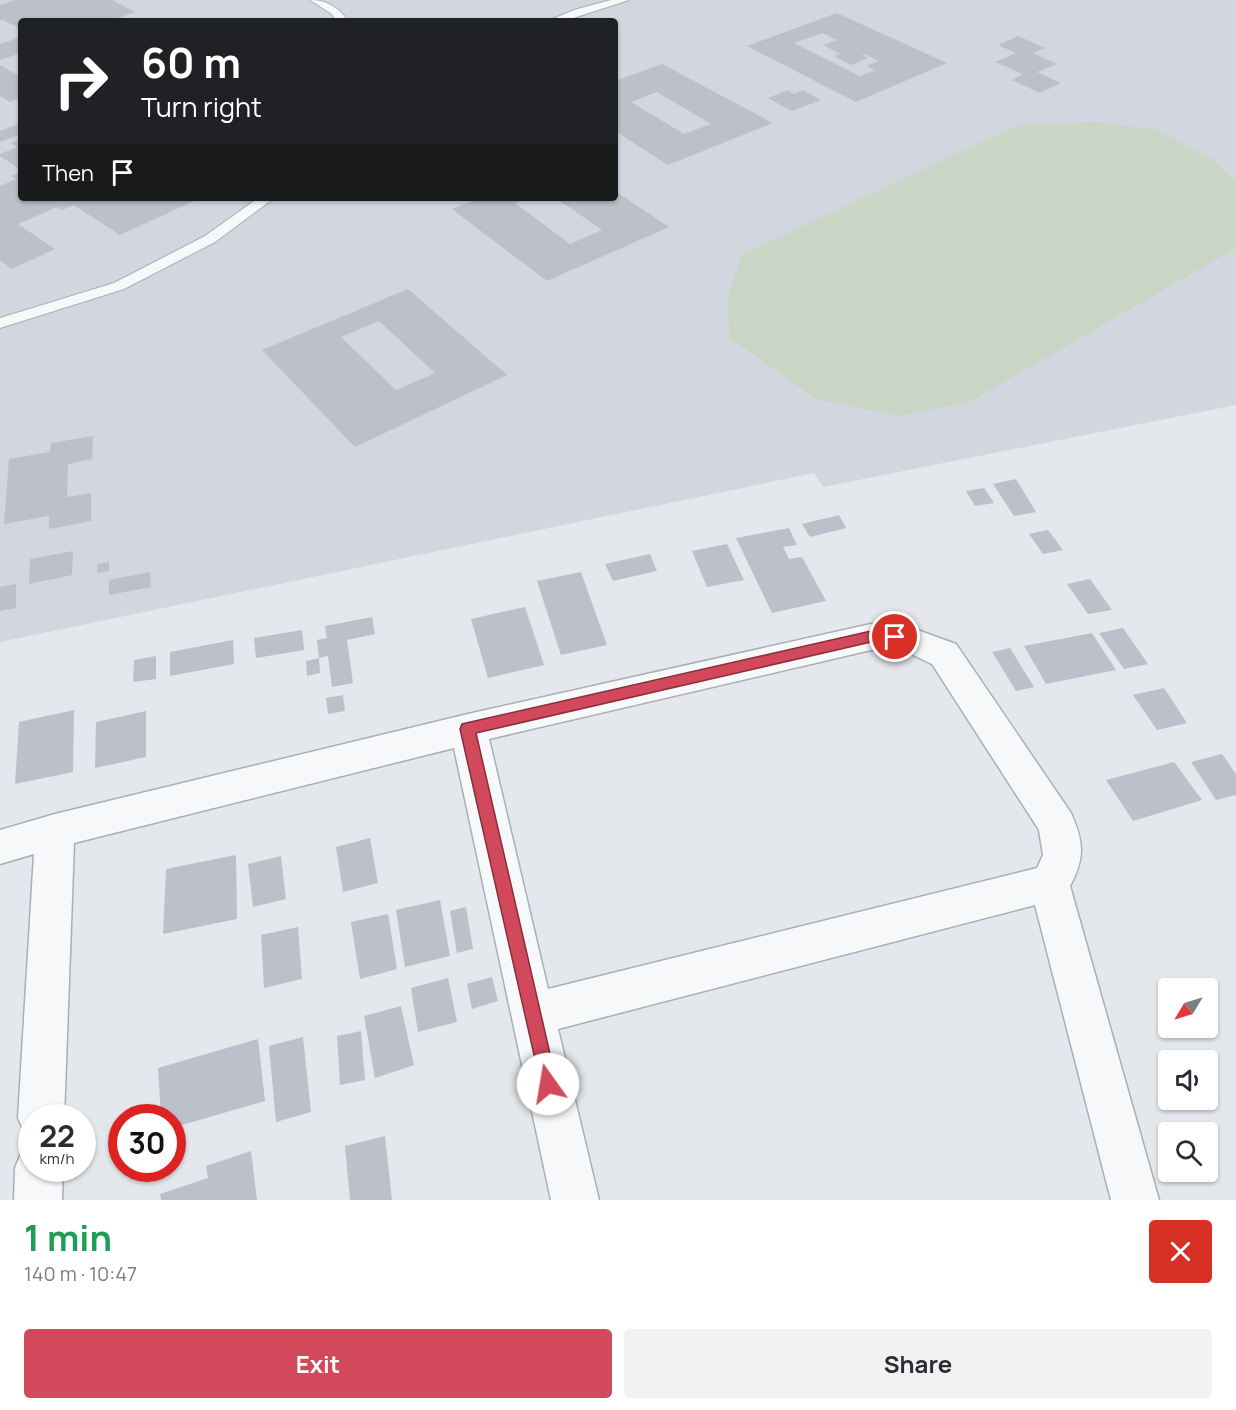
<!DOCTYPE html>
<meta charset="utf-8">
<style>
:root{--surface:#fff;--page:#f2f2f3;--text:#2b2b33;--muted:#7c7c81;--accent:#d1495b}
body{margin:0;font-family:Manrope,sans-serif;background:var(--page);color:var(--text);height:100vh;display:flex;flex-direction:column;font-size:22px;white-space:nowrap}
*{box-sizing:border-box;margin:0}
p{font-size:20px;color:var(--muted)}
.icon{flex:none;width:33px;height:33px;fill:none;stroke:currentColor;stroke-width:2;stroke-linecap:round;stroke-linejoin:round}
.map{position:relative;height:1200px;overflow:hidden}
.panel{display:flex;flex-direction:column;background:var(--surface);flex:1}
.panel>*{flex:none}
.banner{position:absolute;left:18px;top:18px;width:600px;height:183px;border-radius:6px;box-shadow:0 2px 4px #0004;background:#202124;color:#fff;overflow:hidden}
.needle{width:39px;rotate:232deg}
.buttons{position:absolute;left:1158px;top:978px;display:grid;gap:12px}
.buttons a{display:grid;place-items:center;width:60px;height:60px;border-radius:6px;background:var(--surface);box-shadow:0 2px 4px #0004;font-size:30px}
.speed{position:absolute;left:18px;top:1104px;display:flex;gap:12px;font-size:30px;font-weight:700;text-align:center}
.speed>*{display:grid;place-content:center;width:78px;height:78px;border-radius:50%;background:var(--surface);box-shadow:0 2px 4px #0004;line-height:1}
.speed small{font-size:15px;font-weight:400}
.speed .limit{border:9px solid #d22;background:#fff;color:#111}
.pin{position:absolute;display:grid;place-items:center;width:51px;height:51px;color:#fff;margin:-26px;border:3px solid #fff;border-radius:50%;box-shadow:0 2px 6px #0007}
.me{position:absolute;width:66px;margin:-33px;rotate:347deg;stroke-linejoin:round;filter:drop-shadow(0 0 4px #0008)}
.turn{display:flex;align-items:center;gap:21px;height:126px;padding:0 24px;font-size:27px}
.turn .icon{width:78px;height:78px;stroke-width:2.5}
.turn b{display:block;font-size:42px;line-height:51px}
.then{display:flex;align-items:center;height:57px;padding:0 24px;background:#0003;gap:12px;font-size:22px}
.round{display:grid;place-items:center;flex:none;width:63px;height:63px;border-radius:6px;background:var(--page)}
.summary{display:flex;align-items:center;justify-content:space-between;height:102px;padding:0 24px}
h1{font-size:36px;font-weight:700;line-height:45px;color:#1e9e55}
.action{display:flex;gap:12px;margin-top:auto;padding:12px 24px}
.action a{flex:1;height:69px;border-radius:6px;background:var(--accent);color:#fff;font-size:24px;font-weight:700;line-height:69px;text-align:center}
.action a+a{background:var(--page);color:var(--text)}
.map>svg:first-child{display:block}
.built{fill:#d2d6de;fill-rule:evenodd}
.green{fill:#c9d6c5}
.building{fill:#bbc0ca;fill-rule:evenodd}
.lines{fill:none;stroke-linecap:round;stroke-linejoin:round}
.lane-casing{stroke:#a9aeb7;stroke-width:2}
.street-casing{stroke:#a9aeb7;stroke-width:3}
.lane{fill:#f7f8fa;fill-rule:evenodd}
.street{fill:#f7f8fa;fill-rule:evenodd}
.route{fill:#d1495b;stroke:#882f3b;stroke-width:1.5}
</style>
<div class="map">
<svg width="1236" height="1200" viewBox="0 0 1236 1200">
<rect width="100%" height="100%" fill="#e4e7ec"/>
<path class="built" d="M0 0H1236V405L823 487 814 473 0 642ZM21 21H615V198H21Z"/>
<polygon class="green" points="1096,122 1156,130 1214,160 1236,184 1236,248 969,402 898,416 816,399 730,338 727,301 741,255 1018,125"/>
<g class="building">
<polygon points="15,0 112,0 135,12 110,21 21,21 21,29 3,20 0,21 0,5"/>
<path d="M837 13 947 63 856 102 747 46ZM823 33 837 40 823 45 841 54 834 56 851 65 868 58 862 55 865 54 879 61 866 66 875 70 860 76 794 43Z"/>
<polygon points="1018,36 1045,48 1033,53 1057,64 1037,72 1061,83 1040,93 1012,80 1023,74 995,62 1016,53 998,45"/>
<polygon points="21,37 21,53 0,60 0,44"/>
<path d="M662 64 773 123 668 165 615 131V81ZM657 92 711 124 684 134 631 102Z"/>
<polygon points="0,65 21,77 21,98 10,102 0,96"/>
<polygon points="788,90 794,94 803,90 821,100 792,111 768,98"/>
<polygon points="21,123 21,134 0,142 0,131"/>
<polygon points="21,139 21,170 0,156 0,154 17,147 11,143"/>
<polygon points="21,172 21,198 196,200 120,235 74,205 62,210 57,207 18,224 55,249 12,269 0,260 0,186 16,179 11,176"/>
<polygon points="615,191 669,227 547,281 452,209 480,198 527,198 515,203 570,244 602,230 556,198 615,198"/>
<path d="M408 289 507 375 355 447 262 350ZM379 321 435 373 396 390 341 337Z"/>
<polygon points="93,436 92,459 68,464 67,497 91,493 91,521 49,529 49,516 4,524 9,459 50,452 51,443"/>
<polygon points="1016,479 1036,512 1014,516 993,484"/>
<polygon points="984,488 994,503 975,506 966,491"/>
<polygon points="839,515 846,528 810,537 802,524"/>
<polygon points="789,528 797,545 783,547 789,559 802,557 826,601 772,613 736,538"/>
<polygon points="1048,530 1063,550 1043,554 1029,534"/>
<polygon points="727,544 744,580 707,587 692,551"/>
<polygon points="73,551 72,575 29,584 30,559"/>
<polygon points="650,554 657,571 613,581 605,564"/>
<polygon points="109,562 109,571 97,573 97,564"/>
<polygon points="150,572 151,587 109,595 109,580"/>
<polygon points="581,572 607,645 561,655 537,581"/>
<polygon points="1090,579 1112,610 1088,614 1067,584"/>
<polygon points="16,584 16,608 0,611 0,587"/>
<polygon points="525,607 544,665 488,678 471,619"/>
<polygon points="372,617 375,634 347,640 353,683 332,687 328,656 319,658 317,640 327,638 325,626"/>
<polygon points="1123,628 1148,664 1124,669 1099,633"/>
<polygon points="302,630 304,650 256,658 254,638"/>
<polygon points="1092,633 1116,670 1046,684 1024,646"/>
<polygon points="233,640 234,664 170,676 170,652"/>
<polygon points="1010,648 1034,687 1016,691 992,652"/>
<polygon points="156,656 156,679 133,682 134,660"/>
<polygon points="319,658 320,673 307,676 306,661"/>
<polygon points="1164,688 1187,723 1157,730 1133,695"/>
<polygon points="343,695 345,711 328,714 326,698"/>
<polygon points="74,710 73,772 15,784 19,722"/>
<polygon points="146,711 146,757 95,768 96,722"/>
<polygon points="1222,754 1236,774 1236,795 1216,800 1191,762"/>
<polygon points="1174,762 1202,800 1133,821 1106,780"/>
<polygon points="370,838 378,883 343,892 336,847"/>
<polygon points="236,855 237,919 163,934 166,869"/>
<polygon points="281,856 286,899 253,907 248,864"/>
<polygon points="440,900 450,956 405,967 396,910"/>
<polygon points="466,907 473,949 457,953 450,911"/>
<polygon points="388,914 397,969 360,979 351,922"/>
<polygon points="298,927 302,979 264,988 261,935"/>
<polygon points="492,977 498,1001 472,1009 467,984"/>
<polygon points="448,978 457,1022 418,1032 411,988"/>
<polygon points="401,1006 414,1065 375,1078 364,1016"/>
<polygon points="361,1031 365,1080 340,1085 337,1036"/>
<polygon points="303,1037 311,1112 276,1122 269,1046"/>
<polygon points="258,1039 265,1101 172,1128 172,1118 161,1118 158,1068"/>
<polygon points="385,1136 392,1200 350,1200 345,1146"/>
<polygon points="251,1151 257,1200 161,1200 160,1194 208,1178 206,1166"/>
</g>
<g class="lines">
<g class="lane-casing">
<g id="lane">
<path d="M310 0C327 0 338 7 348 21H336L332 14Z"/>
<polygon points="611,0 629,0 564,21 548,21 574,10"/>
<polygon points="258,198 274,198 215,242 124,289 0,328 0,318 114,283 205,236"/>
</g>
</g>
<g class="street-casing">
<g id="street">
<path d="M871 624 909 627 956 644 1071 813C1084 842 1085 858 1070 886L1159 1200H1111L1035 905 558 1029 599 1200H551L454 748 74 843 64 1118H32V1137L25 1134 18 1118 34 854 0 864V830L55 814 468 714ZM871 650 909 653 932 664 1039 830 1043 855 1037 868 548 989 489 739Z"/>
<polygon points="32,1148 32,1168 63,1168 62,1200 14,1200 15,1168 22,1151"/>
</g>
</g>
<use href="#lane" class="lane"/>
<use href="#street" class="street"/>
</g>
<polygon class="route" points="871,631 895,631 902,637 895,642 871,642 476,733 557,1084 555,1090 548,1093 542,1090 460,729 462,724"/>
</svg>
<div class="buttons">
<a><svg class="needle" viewBox="-14 -14 28 28"><path d="M0-13l5 13h-10z" fill="#e53935"/><path d="M0 13l5-13h-10z" fill="#7c7c81"/></svg></a>
<a><svg class="icon" aria-label="sound" viewBox="0 0 24 24"><path d="M4 9h4l5-4v14l-5-4H4zM17 9q2 3 0 6"/></svg></a>
<a><svg class="icon" aria-label="search" viewBox="0 0 24 24"><circle cx="10" cy="10" r="6"/><path d="M15 15l6 6"/></svg></a>
</div>
<div class="speed"><div>22<small>km/h</small></div><div class="limit">30</div></div>
<div class="pin" style="left:895px;top:637px;background:#d93025"><svg class="icon" aria-label="arrive" viewBox="0 0 24 24"><path d="M6 21V4h12l-3 4 3 4H6"/></svg></div>
<svg class="me" style="left:548px;top:1084px" viewBox="-20 -20 40 40"><circle r="19" fill="#fff"/><path d="M0-13L10 11 0 6-10 11z" fill="#d1495b"/></svg>
<div class="banner">
<div class="turn"><svg class="icon" aria-label="right" viewBox="0 0 24 24"><path d="M7 20v-9h11M14 6l5 5-5 5"/></svg><div><b>60 m</b>Turn right</div></div>
<div class="then">Then<svg class="icon" aria-label="arrive" viewBox="0 0 24 24"><path d="M6 21V4h12l-3 4 3 4H6"/></svg></div>
</div>
</div>
<section class="panel">
<div class="summary"><div><h1>1 min</h1><p>140 m · 10:47</p></div><a class="round" style="background:#d93025;color:#fff"><svg class="icon" aria-label="close" viewBox="0 0 24 24"><path d="M6 6l12 12M18 6L6 18"/></svg></a></div>
<div class="action"><a>Exit</a><a>Share</a></div>
</section>
